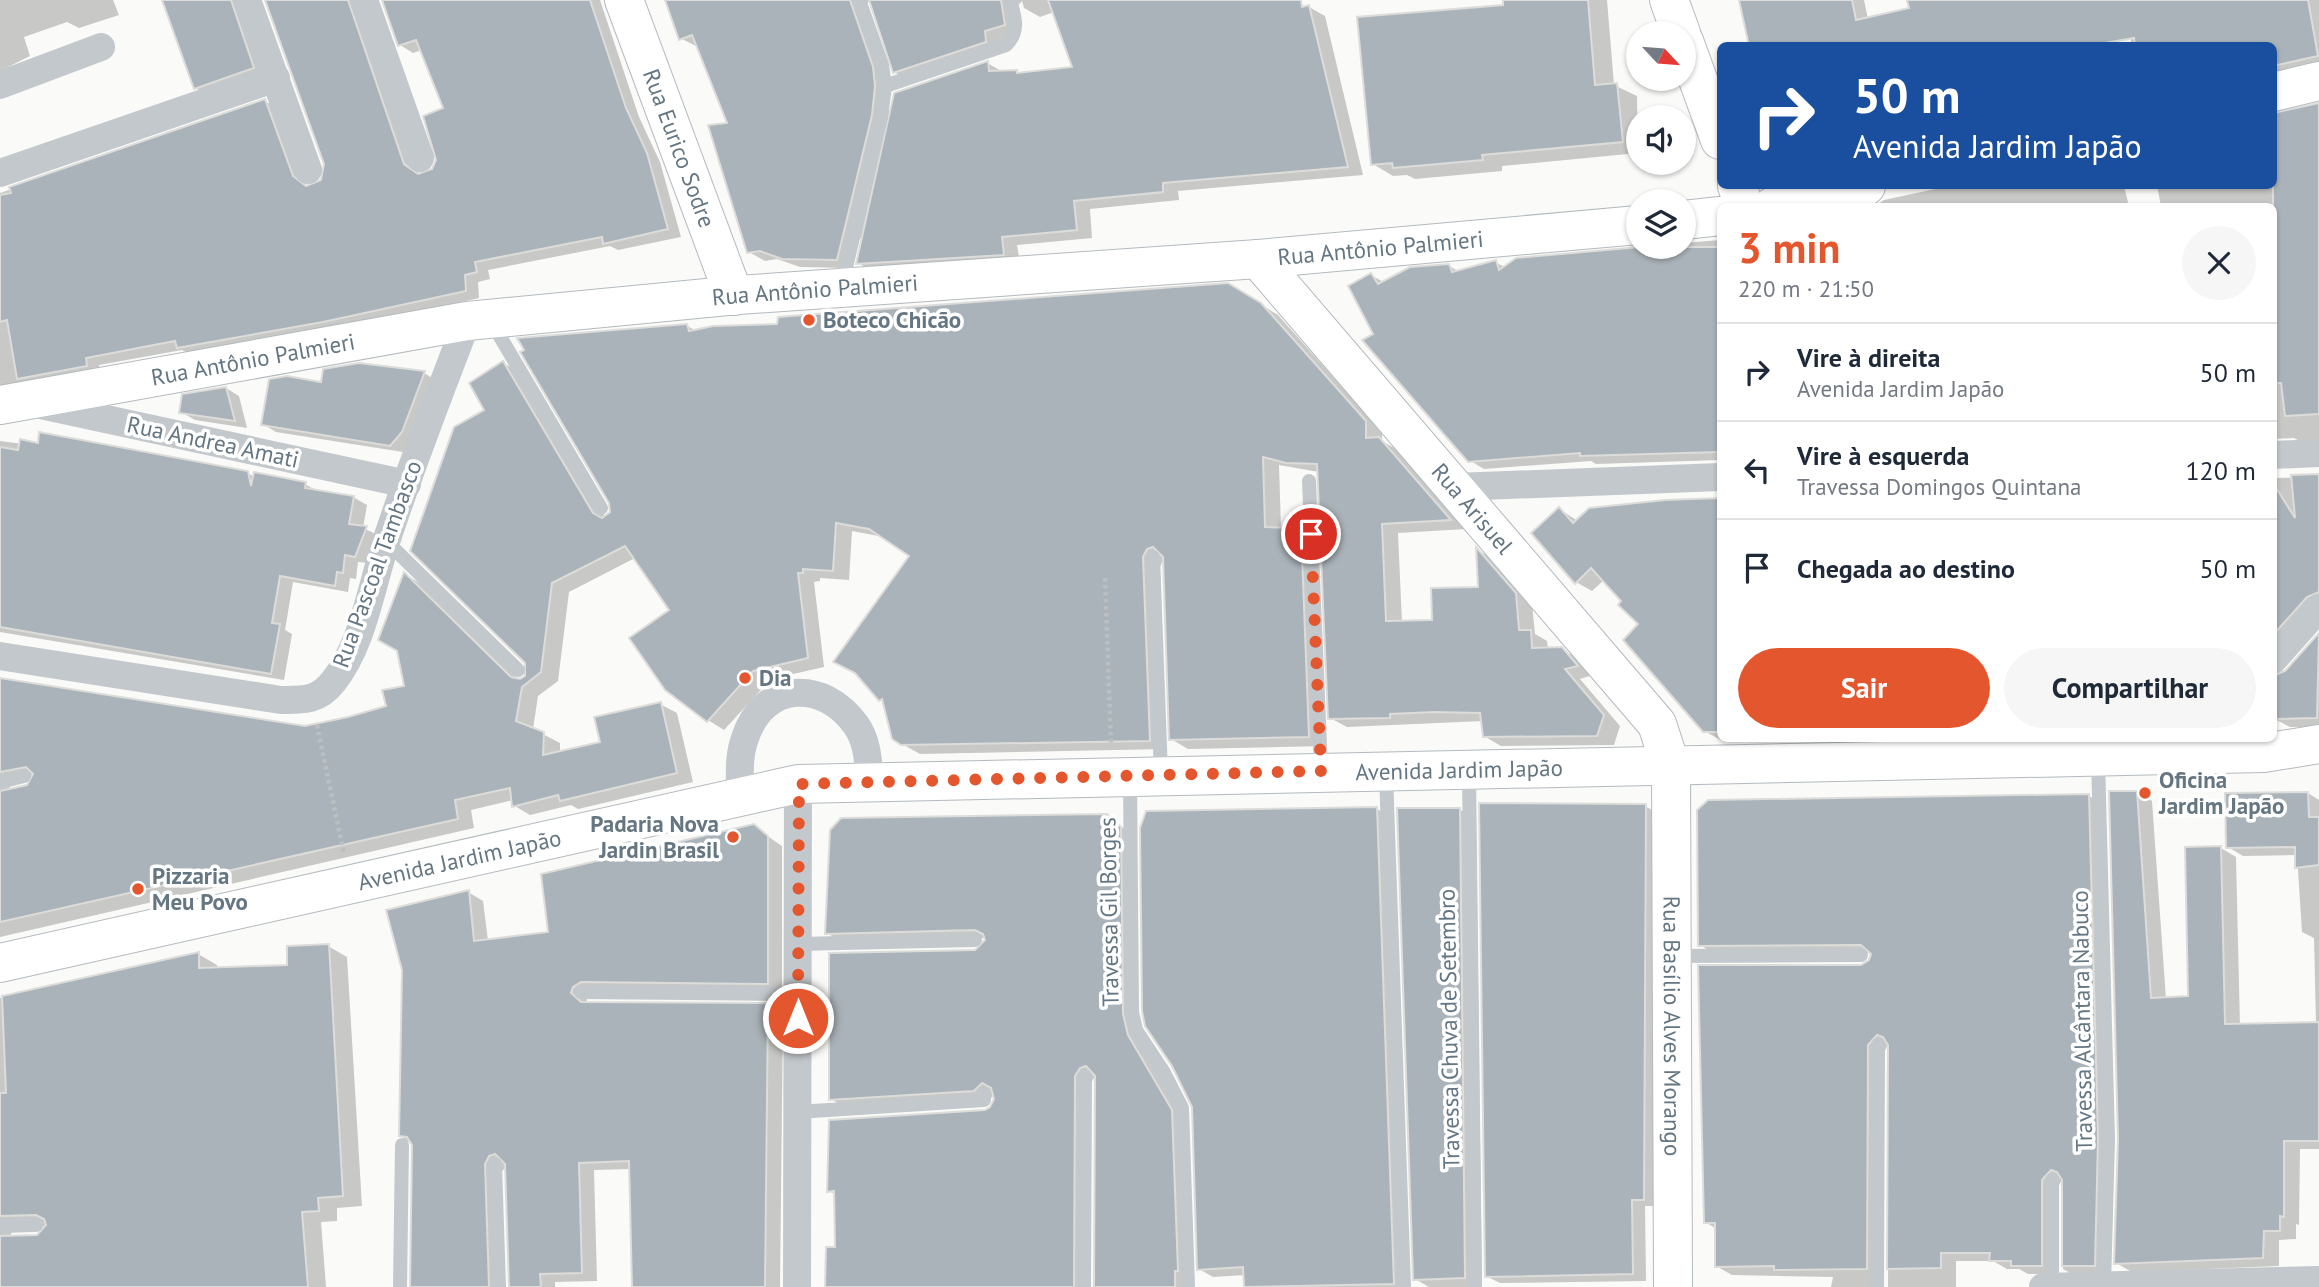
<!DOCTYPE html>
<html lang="pt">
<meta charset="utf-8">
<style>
:root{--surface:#fff;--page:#f6f6f7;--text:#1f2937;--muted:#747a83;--line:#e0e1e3;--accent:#e4572e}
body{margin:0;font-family:"PT Sans",sans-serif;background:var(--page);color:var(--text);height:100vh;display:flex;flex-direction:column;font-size:26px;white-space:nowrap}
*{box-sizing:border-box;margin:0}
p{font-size:23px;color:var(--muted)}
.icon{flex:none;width:38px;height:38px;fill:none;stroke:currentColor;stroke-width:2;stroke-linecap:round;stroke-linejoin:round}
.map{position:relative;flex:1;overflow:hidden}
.side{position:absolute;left:1717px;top:203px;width:560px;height:539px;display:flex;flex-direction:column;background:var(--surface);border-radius:10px;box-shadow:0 2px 5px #0004}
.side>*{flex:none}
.hud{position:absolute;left:1717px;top:42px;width:560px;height:147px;border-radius:10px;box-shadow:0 2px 5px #0004;background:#1a4fa0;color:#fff;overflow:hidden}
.needle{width:46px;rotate:116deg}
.fabs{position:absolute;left:1626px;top:21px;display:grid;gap:14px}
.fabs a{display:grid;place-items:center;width:70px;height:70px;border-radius:50%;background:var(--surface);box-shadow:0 2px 5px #0004;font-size:35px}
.pin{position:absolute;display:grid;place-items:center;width:60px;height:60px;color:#fff;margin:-30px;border:4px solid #fff;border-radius:50%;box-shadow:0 2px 7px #0007}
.me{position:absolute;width:77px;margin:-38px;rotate:0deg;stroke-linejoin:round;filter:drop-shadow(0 0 5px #0008)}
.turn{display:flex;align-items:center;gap:24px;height:147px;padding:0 21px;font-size:32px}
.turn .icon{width:91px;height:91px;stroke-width:2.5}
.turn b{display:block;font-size:49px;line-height:60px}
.round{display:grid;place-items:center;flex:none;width:74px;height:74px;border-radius:37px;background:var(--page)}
.overview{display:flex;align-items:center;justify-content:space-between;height:119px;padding:0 21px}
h1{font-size:42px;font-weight:700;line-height:52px;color:var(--accent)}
.button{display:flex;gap:14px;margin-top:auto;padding:14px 21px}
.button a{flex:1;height:80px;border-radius:42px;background:var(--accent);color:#fff;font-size:28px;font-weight:700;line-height:80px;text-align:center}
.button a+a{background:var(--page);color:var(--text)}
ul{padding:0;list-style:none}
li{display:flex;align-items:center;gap:21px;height:98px;padding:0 21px;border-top:2px solid var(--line)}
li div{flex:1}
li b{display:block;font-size:26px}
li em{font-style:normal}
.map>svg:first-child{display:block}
.shadow{fill:#0003;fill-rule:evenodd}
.building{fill:#aab3b9;stroke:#dcdcda;stroke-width:2}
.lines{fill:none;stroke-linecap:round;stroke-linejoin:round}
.secondary-casing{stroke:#b3babf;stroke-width:40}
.path{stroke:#bbbfc2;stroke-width:4.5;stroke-dasharray:3.5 3.5;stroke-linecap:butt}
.lane{stroke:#c3c8cc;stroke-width:14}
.street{stroke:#c3c8cc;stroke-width:28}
.secondary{stroke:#fff;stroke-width:38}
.route{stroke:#e4572e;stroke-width:12;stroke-dasharray:0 21.6}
.poi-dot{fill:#e4572e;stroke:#fff;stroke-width:2.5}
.labels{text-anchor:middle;stroke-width:7;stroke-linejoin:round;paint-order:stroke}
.street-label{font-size:23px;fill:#657683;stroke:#fff}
.poi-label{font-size:23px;font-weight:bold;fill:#657683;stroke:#fff;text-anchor:start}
</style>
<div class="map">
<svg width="2319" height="1287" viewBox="0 0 2319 1287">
<rect width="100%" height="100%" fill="#fafaf8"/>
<g class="shadow">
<polygon points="0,0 113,0 119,15 79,28 67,22 24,37 30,56 0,71"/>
<polygon points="164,0 248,0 266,76 209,95 195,88"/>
<polygon points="267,0 364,0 362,15 419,174 434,169 445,109 422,50 413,53 400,45 383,0 600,0 639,117 660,162 681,237 618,250 610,246 488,270 490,279 478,282 479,298 338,329 192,355 182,350 99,365 100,373 0,387 0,193 265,101 278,109 306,186 323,181 325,164"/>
<path d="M666 0H1300L1303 8 1309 7 1325 16 1363 175 1178 191 1179 200 1090 209 1092 238 1017 245 1020 263 874 272 858 263 864 239 860 238 853 268 800 267 777 259 765 261 749 252 730 124 698 47 680 38ZM871 1 894 72 910 81 1021 33 1016 8 1022 1 1024 8 1040 17 1054 12 1074 68 1021 75 1003 72 987 63 889 112 865 13 868 2Z"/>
<polygon points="1505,0 1607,0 1614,85 1637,96 1638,153 1502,166 1502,171 1415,179 1407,175 1393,176 1373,164 1498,21"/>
<polygon points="1741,0 1864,0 1868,19 1911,9 1909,0 2089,0 2097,46 1750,46"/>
<polygon points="2124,0 2319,0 2319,67 2273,77 2273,46 2132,46"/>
<polygon points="2319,104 2319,444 2307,445 2294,438 2273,439 2273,206 2161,206 2157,186 2273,186"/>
<polygon points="1949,186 2124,186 2129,206 1875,206 1884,200"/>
<polygon points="1720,240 1720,460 1596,464 1591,461 1484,469 1469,460 1376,334 1371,275 1385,283 1449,266 1460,272 1495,262 1506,268 1517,260 1648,247 1684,247 1684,243"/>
<path d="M1245 295 1278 315 1382 432V441L1396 449 1466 529 1398 533 1402 623 1434 621 1479 589 1478 550 1493 559 1532 604 1535 634 1547 641 1548 649H1561L1579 659 1593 675 1580 679 1620 726 1614 745 1501 746 1484 736 1483 721 1347 727 1330 718 1319 472 1279 465 1281 529 1301 530 1318 539 1326 746 1188 749 1171 739 1164 558 1160 567 1166 749 920 754 902 744 885 703 859 675 835 662 911 556 884 537 852 531 849 580 820 578V581L814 582 824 667 771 679 724 730 708 720 671 611 635 558 569 592 558 681 538 696 533 729 560 743V753L602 743 660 704 677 713 693 782 578 809 571 805 530 815 513 805V800L471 810 474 828 0 937V680L295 730 388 707 406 687 405 574 421 584 518 679H525L529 672 487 411 503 363 520 372 605 517 611 514 687 326 697 331ZM37 777 27 787 8 791 11 784Z"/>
<polygon points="382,365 424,373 437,381 403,452 276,432 263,424 323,384 381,369"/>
<polygon points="226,388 239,396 247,428 195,420 181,412"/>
<polygon points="0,441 247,473 255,477 305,484 317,491 353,497 367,505 363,528 380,536 369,563 358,562 356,579 350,578 348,592 293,582 285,630 292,634 284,680 0,632"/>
<polygon points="2319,477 2319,609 2273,666 2273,478"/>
<polygon points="1720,500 1720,738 1784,738 1721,740 1704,731 1624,601 1604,580 1592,591 1576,582 1559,509 1578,521 1665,501"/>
<polygon points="2319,634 2319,727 2290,727 2273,718 2286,673"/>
<polygon points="2136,792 2152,801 2166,999 2190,998 2221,848 2236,857 2240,1026 2316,1024 2314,938 2302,932 2297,855 2243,856 2228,847 2308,793 2319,800 2319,1149 2300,1149 2299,1225 2296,1224 2296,1239 2279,1240 2279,1266 2132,1272 2116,1263"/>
<polygon points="2089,796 2104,805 2110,1277 2079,1278 2063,1269 2063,1178 2057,1189 2057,1274 2028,1274 2019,1269 2007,1269 1993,1261 1956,1261 1956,1287 1888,1287 1889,1043 1883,1054 1883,1287 1831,1287 1833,1277 1732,1275 1716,1266 1717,1229 1705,1222 1862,966 1872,956 1872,953 1715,954 1700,945"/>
<polygon points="1645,806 1659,814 1657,1206 1645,1206 1646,1281 1500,1283 1486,1276"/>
<polygon points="1377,809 1391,817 1408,1287 1250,1287 1245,1284 1245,1275 1213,1277 1199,1269"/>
<polygon points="1459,809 1476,819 1482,1287 1429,1287 1415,1279"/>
<polygon points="1106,816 1136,837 1137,1024 1187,1121 1190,1287 1095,1287 1096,1074 1090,1085 1090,1287 827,1287 836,1248 835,1194 829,1191 991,1109 995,1100 994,1095 990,1099 846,1108 831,1099 987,941 986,938 842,942 827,933"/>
<polygon points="753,826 782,846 782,992 588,995 586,1003 767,1005 783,1014 780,1287 634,1287 631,1169 594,1170 597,1281 555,1282 555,1287 510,1287 506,1167 500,1173 504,1287 411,1287 413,1145 400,1135 468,892 483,901 488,941 550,934"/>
<path d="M328 946 347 957 362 1206 337 1208V1221L321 1222 326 1287H0V998L198 954 217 965V969L289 966ZM48 1226 38 1236 9 1237 15 1227Z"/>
</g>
<g class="building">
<polygon points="162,0 231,0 254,68 194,89"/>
<polygon points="265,0 348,0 404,164 418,174 432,169 436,160 423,116 443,108 416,40 398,46 382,0 590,0 626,108 647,153 668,229 603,244 602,237 475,262 477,272 465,275 466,291 323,322 177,348 175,341 86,358 87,366 17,379 7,320 0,322 0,195 11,193 9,187 265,99 293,176 306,186 321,180 324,164"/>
<polygon points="665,0 850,0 873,67 875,86 872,115 837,260 782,259 760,251 747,253 708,125 727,123 692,35 679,40"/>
<polygon points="869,0 1001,0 1005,25 985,31 986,42 893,73"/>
<polygon points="1048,0 1301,0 1302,7 1309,5 1348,167 1163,183 1163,192 1074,201 1077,230 1002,237 1004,255 856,264 894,93 988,61 989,71 1017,70 1017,73 1072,67"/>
<polygon points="1503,0 1588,0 1595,85 1617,83 1623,142 1482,155 1483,160 1393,168 1392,163 1371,165 1357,17 1503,5"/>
<polygon points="1739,0 1852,0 1856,20 1909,8 1907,0 2308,0 2318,56 2273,66 2273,46 2135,46 2134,38 2088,46 1749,46"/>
<polygon points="2319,103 2319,414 2285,416 2281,383 2273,383 2273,113"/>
<polygon points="1640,247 1720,247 1720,452 1580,456 1580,453 1468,462 1362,340 1373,334 1348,286 1371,273 1378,284 1410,267 1449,264 1452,272 1496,260 1499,270 1516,258"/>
<polygon points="1228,283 1261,303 1366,421 1366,438 1379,437 1451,520 1382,524 1386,621 1432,620 1431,588 1478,587 1476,547 1516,593 1519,630 1531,630 1532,648 1562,647 1578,666 1565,669 1604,715 1597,736 1483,737 1480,713 1435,712 1390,714 1390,718 1328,719 1317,464 1286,463 1263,457 1265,527 1301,528 1309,737 1169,740 1163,557 1153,547 1147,549 1143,557 1150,741 901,745 892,739 882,699 879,701 855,673 833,662 909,556 869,529 836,523 833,571 803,569 803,573 798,573 808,658 753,671 707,722 665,690 629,638 669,610 625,546 552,583 541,672 522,687 516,721 544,732 543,755 600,742 594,717 661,702 677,773 560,801 558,795 512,807 510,788 455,800 458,819 0,922 0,791 27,785 33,774 26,767 0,772 0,678 305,726 348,717 386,706 382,690 404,686 397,651 378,640 404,572 511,677 520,679 525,676 525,663 410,551 454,427 484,410 469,383 503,361 593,513 602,518 610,512 609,503 520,352 524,350 517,338 687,324 689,331 713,326 777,324 778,317"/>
<polygon points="359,363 425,371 402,432 390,446 261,425 269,379 287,376 321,382 323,369"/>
<polygon points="226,387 235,421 179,413 182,394"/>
<polygon points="39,432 248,471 251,486 254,472 306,482 305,488 354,496 349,524 367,526 355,557 345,555 343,573 337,572 335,586 280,576 272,623 280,624 271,674 0,627 0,447 18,450 20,439 38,443"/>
<polygon points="2319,474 2319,592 2307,597 2273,635 2273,483 2295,518 2291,475"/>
<polygon points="1720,498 1720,732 1703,732 1623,640 1638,624 1618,605 1621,601 1591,568 1575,584 1531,533 1559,507 1573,523 1589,508 1665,500"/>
<polygon points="2319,633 2317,718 2273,719 2273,676 2285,671"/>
<polygon points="2109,791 2137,791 2151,998 2188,996 2185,847 2221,846 2225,1024 2319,1022 2319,1141 2284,1141 2284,1217 2280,1216 2280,1231 2264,1231 2263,1258 2114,1264 2118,1139"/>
<polygon points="2308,792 2309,817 2319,817 2319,865 2295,868 2295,847 2226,848 2225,793"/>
<polygon points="2089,794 2098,1139 2095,1266 2062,1266 2062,1180 2057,1172 2051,1170 2042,1180 2042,1266 2011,1266 2011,1261 1989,1261 1990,1253 1941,1253 1941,1268 1887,1269 1888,1045 1883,1037 1877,1035 1868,1045 1867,1269 1774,1270 1774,1266 1715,1267 1715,1223 1704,1223 1698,965 1861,965 1869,960 1871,954 1861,945 1698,946 1697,810 1708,800"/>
<polygon points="1479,803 1646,804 1644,1200 1632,1200 1633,1274 1485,1277"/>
<polygon points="1377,807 1394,1284 1244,1287 1243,1267 1197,1270 1192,1107 1172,1066 1145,1026 1142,1011 1140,828 1146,811"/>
<polygon points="1397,808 1460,808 1465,1278 1413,1280"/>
<polygon points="1107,814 1121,827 1123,1014 1128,1035 1172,1110 1178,1271 1175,1271 1175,1287 1094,1287 1095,1076 1086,1066 1080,1068 1075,1076 1074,1287 825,1287 826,1247 835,1247 834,1191 827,1192 829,1120 985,1110 990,1107 994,1099 991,1088 982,1083 974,1091 829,1100 829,953 975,950 985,940 983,934 975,930 825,934 830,830 841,818"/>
<polygon points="754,824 768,836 768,984 581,982 573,987 571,993 581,1002 768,1003 765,1287 632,1287 629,1161 579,1163 582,1273 540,1274 541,1287 509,1287 505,1164 495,1154 489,1156 485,1164 489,1287 410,1287 412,1145 407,1137 399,1136 402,970 386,910 469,890 474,941 548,932 541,874"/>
<polygon points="329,944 343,1196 318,1198 319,1211 302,1212 308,1287 0,1287 0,1236 37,1235 46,1225 44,1219 36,1215 0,1216 0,1093 6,1093 2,996 199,952 199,968 287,965 287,946"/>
</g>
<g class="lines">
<g class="secondary-casing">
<g id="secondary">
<path id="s1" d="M624 0 734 296"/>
<polyline points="1669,0 1681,33"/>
<polyline points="1684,41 1720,140"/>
<polyline points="2273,92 2319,81"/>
<polyline points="1737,186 1744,206"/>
<polyline points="1773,206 1866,186"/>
<polyline points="1684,220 1720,216"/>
<path id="s2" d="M1258 259 1657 724 1671 767 1673 1287"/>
<path id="s3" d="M0 405 467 321 738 295 1258 259 1638 225"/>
<path id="s4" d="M0 963 798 784 2264 753 2319 744"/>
</g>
</g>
<g class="path">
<polyline points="1105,578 1111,744"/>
<polyline points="317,725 344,854"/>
</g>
<g class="lane">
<path d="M885 86 1006 45C1020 31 1015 17 1010 0"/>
<polyline points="841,287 881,117 885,86 882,65 859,0"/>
<polyline points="492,323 601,508"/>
<polyline points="1309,481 1321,770"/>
<polyline points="386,541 518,670"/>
<polyline points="1153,557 1161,774"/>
<polyline points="2098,759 2108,1139 2104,1286"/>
<polyline points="1469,771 1475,1287"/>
<polyline points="1386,774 1404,1287"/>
<polyline points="1130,777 1132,1012 1136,1030 1163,1071 1182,1108 1188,1287"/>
<polyline points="0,782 24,776"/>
<polyline points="797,944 975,940"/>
<polyline points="1672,956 1861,955"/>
<polyline points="581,992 798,994"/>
<polyline points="797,1112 984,1100 983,1093"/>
<polyline points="495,1164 499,1287"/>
<polyline points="0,1226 36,1225"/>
<polyline points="400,1287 402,1145"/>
<polyline points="1084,1287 1085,1076"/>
<polyline points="1877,1287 1878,1045"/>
<polyline points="2052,1287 2052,1180"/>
</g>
<g class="street">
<polyline points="247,0 308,170"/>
<polyline points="364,0 420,158"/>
<polyline points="0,85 101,47"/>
<polyline points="0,173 276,78"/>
<polyline points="36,404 407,484"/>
<polyline points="2273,455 2319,453"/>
<polyline points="1455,487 1720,477"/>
<path d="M0 656 281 700C303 700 318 701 333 682 363 645 371 587 386 542 410 468 439 395 467 321"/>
<polyline points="2273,660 2319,608"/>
<path d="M740 797C740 777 738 757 745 738 764 681 823 679 856 725 868 742 868 762 870 782"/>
<polyline points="797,1287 798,784"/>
<polyline points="2043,1287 2319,1280"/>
</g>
<use href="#secondary" class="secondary"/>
</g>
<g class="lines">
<polyline class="route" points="798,1018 799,784 1321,771 1311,534"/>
</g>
<g class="poi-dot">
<circle cx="809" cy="320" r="7"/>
<circle cx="745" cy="678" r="7"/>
<circle cx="2145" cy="793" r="7"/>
<circle cx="733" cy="837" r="7"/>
<circle cx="138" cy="889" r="7"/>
</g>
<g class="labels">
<g class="street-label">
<text dy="8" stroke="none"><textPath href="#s1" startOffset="158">Rua Eurico Sodre</textPath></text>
<text dy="8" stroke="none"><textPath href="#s3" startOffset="1391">Rua Antônio Palmieri</textPath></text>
<text dy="8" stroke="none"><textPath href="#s3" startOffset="824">Rua Antônio Palmieri</textPath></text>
<text dy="8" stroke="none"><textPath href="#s3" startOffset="257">Rua Antônio Palmieri</textPath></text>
<text transform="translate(213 442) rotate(12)" y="8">Rua Andrea Amati</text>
<text dy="8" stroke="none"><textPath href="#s2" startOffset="329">Rua Arisuel</textPath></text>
<text transform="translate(377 564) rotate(-70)" y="8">Rua Pascoal Tambasco</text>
<text dy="8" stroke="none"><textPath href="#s4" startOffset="1479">Avenida Jardim Japão</textPath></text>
<text dy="8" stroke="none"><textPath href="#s4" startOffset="471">Avenida Jardim Japão</textPath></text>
<text transform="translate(1109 912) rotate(-91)" y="8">Travessa Gil Borges</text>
<text transform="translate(2082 1021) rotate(-91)" y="8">Travessa Alcântara Nabuco</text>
<text dy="8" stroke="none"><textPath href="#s2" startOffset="917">Rua Basílio Alves Morango</textPath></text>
<text transform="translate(1449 1029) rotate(-91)" y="8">Travessa Chuva de Setembro</text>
</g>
<g class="poi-label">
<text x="823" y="328">Boteco Chicão</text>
<text x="759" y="686">Dia</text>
<text x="2159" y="788">Oficina<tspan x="2159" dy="26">Jardim Japão</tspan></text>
<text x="719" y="832" text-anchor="end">Padaria Nova<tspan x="719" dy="26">Jardin Brasil</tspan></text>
<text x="152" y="884">Pizzaria<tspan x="152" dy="26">Meu Povo</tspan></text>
</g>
</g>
</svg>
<div class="fabs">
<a><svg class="needle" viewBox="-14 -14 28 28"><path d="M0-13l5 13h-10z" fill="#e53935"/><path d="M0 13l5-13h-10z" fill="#747a83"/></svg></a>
<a><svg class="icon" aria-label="sound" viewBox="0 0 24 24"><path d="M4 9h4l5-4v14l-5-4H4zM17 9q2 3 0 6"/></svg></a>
<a><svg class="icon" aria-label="layers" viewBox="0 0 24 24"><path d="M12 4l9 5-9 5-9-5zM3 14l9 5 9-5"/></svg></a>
</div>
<div class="pin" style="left:1311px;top:534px;background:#d93025"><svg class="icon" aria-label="arrive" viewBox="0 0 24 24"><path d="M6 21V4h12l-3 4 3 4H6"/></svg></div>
<svg class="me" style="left:798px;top:1018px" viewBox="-20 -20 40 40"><circle r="17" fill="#e4572e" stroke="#fff" stroke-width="3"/><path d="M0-11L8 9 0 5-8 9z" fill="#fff"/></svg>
<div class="hud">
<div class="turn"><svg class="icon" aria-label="right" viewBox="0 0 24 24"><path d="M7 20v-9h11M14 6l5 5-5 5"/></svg><div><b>50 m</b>Avenida Jardim Japão</div></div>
</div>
<section class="side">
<div class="overview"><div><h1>3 min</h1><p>220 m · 21:50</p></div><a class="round"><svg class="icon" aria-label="close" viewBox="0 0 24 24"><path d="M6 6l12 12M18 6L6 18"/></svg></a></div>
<ul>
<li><svg class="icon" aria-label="right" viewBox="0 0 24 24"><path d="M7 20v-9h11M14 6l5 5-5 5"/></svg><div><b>Vire à direita</b><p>Avenida Jardim Japão</p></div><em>50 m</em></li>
<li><svg class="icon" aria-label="left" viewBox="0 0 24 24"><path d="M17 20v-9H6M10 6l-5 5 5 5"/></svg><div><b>Vire à esquerda</b><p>Travessa Domingos Quintana</p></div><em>120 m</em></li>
<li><svg class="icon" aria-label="arrive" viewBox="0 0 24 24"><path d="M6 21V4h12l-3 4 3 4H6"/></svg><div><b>Chegada ao destino</b></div><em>50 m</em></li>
</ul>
<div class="button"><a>Sair</a><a>Compartilhar</a></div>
</section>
</div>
